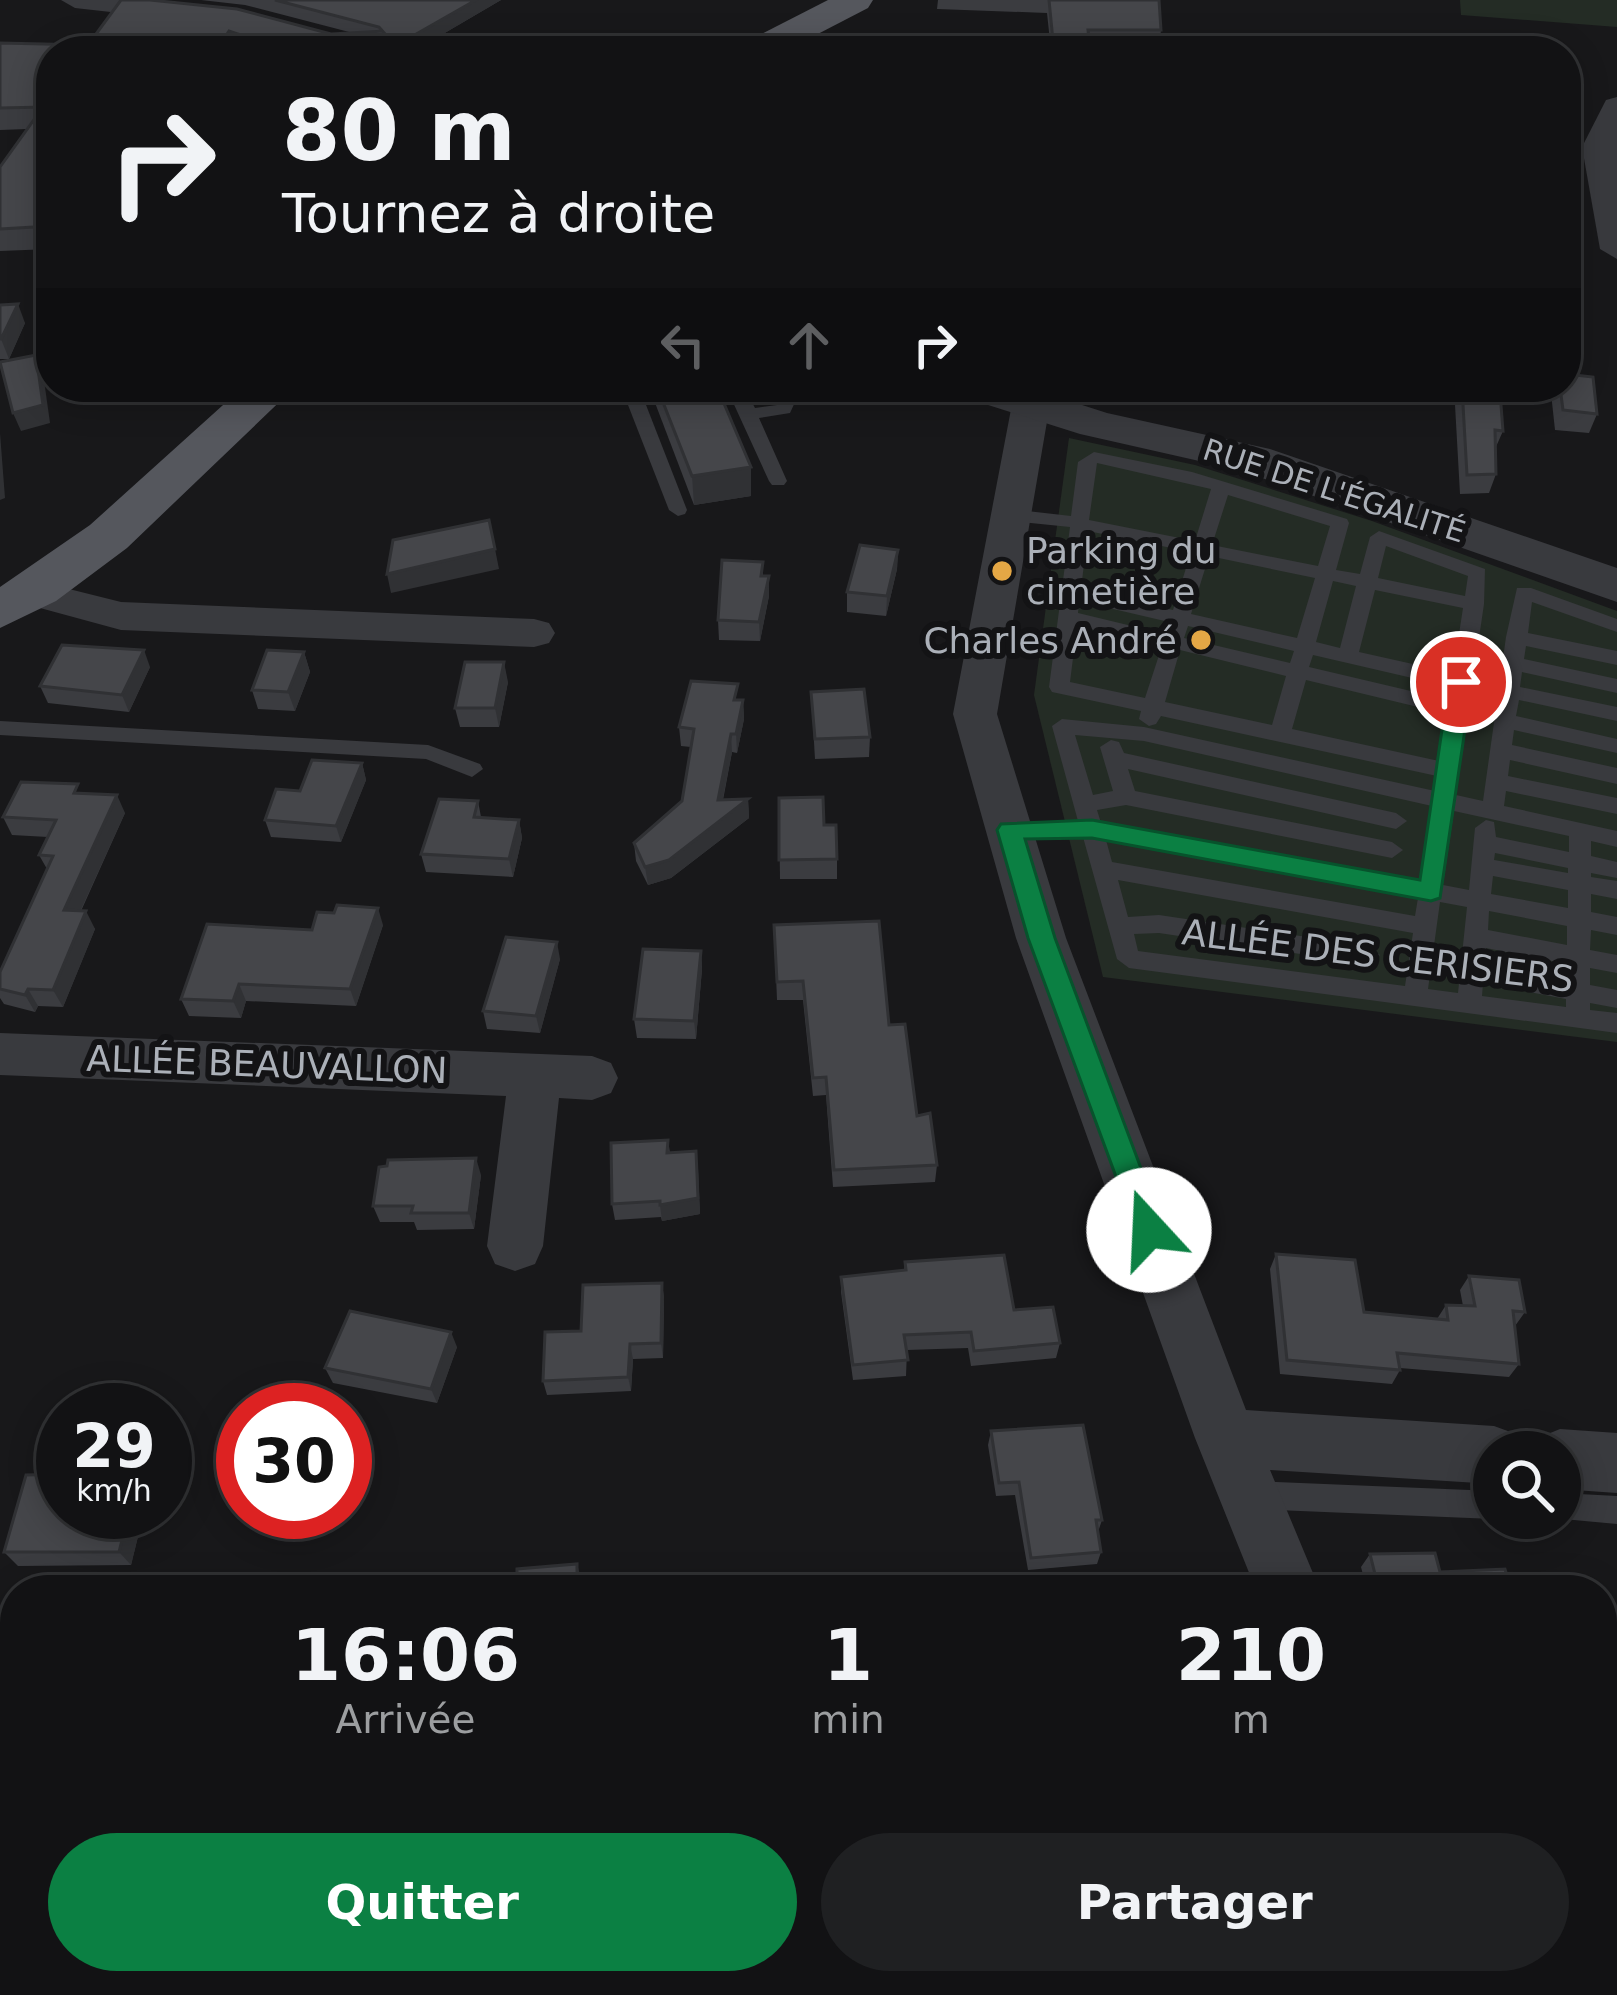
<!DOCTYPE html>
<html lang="fr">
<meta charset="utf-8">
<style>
:root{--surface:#121214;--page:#1f2022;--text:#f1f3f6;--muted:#9c9ea0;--line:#313234;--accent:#0b8043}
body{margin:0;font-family:"DejaVu Sans",sans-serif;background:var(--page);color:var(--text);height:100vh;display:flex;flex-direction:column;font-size:45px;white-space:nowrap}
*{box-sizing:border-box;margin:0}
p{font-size:39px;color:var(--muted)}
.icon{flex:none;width:66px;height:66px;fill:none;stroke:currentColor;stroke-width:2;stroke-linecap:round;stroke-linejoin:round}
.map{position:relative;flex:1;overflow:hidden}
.details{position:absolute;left:0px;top:1575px;width:1617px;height:420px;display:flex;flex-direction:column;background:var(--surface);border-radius:48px 48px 0 0;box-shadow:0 6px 30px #0003,0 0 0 3px var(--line)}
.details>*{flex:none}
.banner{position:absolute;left:36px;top:36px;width:1545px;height:366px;border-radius:48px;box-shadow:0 6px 30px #0003,0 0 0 3px var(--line);background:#121214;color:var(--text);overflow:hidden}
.buttons{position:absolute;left:1473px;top:1431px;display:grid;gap:24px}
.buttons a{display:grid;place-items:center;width:108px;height:108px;border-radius:50%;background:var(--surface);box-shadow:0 6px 30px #0003,0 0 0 3px var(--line);font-size:60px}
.speed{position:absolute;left:36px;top:1383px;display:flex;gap:24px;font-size:60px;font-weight:700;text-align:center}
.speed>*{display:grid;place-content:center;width:156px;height:156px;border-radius:50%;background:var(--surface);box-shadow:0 6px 30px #0003,0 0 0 3px var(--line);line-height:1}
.speed small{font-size:30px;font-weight:400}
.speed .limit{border:18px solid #d22;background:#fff;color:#111}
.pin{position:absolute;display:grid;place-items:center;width:102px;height:102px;color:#fff;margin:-51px;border:6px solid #fff;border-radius:50%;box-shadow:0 3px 12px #0007}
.me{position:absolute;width:132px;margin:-66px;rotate:340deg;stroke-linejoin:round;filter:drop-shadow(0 0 9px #0008)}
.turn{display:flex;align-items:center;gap:42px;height:252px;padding:0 48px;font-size:54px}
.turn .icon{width:156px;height:156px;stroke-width:2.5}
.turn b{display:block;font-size:84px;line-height:102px}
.lanes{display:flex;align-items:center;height:114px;padding:0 48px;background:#0003;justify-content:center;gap:60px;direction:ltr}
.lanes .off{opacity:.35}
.eta{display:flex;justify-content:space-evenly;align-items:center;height:204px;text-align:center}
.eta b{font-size:72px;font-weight:600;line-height:84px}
.cta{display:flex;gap:24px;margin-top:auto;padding:24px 48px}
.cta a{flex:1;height:138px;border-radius:72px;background:var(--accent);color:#fff;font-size:48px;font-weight:600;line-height:138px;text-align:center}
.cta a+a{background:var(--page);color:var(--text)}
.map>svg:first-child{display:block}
.green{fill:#242c25}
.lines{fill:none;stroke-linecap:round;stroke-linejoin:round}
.service{fill:#393a3e;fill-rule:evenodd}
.minor{fill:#393a3e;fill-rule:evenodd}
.tertiary{fill:#393a3e;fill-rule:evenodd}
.primary{fill:#55575d;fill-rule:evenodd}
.wall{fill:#3b3c40}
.shaded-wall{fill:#303134}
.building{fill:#45464a;stroke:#303134;stroke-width:3}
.route{fill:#0b8043;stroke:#07532c;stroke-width:3}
.poi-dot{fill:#e4a745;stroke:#131315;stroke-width:4.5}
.labels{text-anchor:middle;stroke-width:12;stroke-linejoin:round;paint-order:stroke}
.far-street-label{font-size:30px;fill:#abb0b8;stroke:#131315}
.poi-label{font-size:36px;fill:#abb0b8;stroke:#131315;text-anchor:start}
.street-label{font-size:36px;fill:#abb0b8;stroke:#131315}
</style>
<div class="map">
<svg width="1617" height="1995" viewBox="0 0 1617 1995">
<rect width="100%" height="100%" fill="#18181a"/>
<g class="green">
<polygon points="1460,0 1617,0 1617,27 1461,15"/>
<polygon points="1069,438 1195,465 1372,521 1617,611 1617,1042 1103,977 1034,695"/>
</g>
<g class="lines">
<g class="service">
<polygon points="621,387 639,387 687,510 685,514 678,516 669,510"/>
<polygon points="726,387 744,387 755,408 777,405 784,387 802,387 790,413 759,418 787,481 784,485 772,485 769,481"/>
<path d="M1094 452 1192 472 1347 519 1349 523 1336 570 1360 574 1370 537 1379 531 1485 569 1484 604 1456 795 1483 801 1506 637 1517 588H1531L1617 619V632L1532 602 1528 633 1617 651V665L1526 646 1524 659 1617 679V693L1522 672 1520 687 1617 707V721L1519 700 1516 716 1617 739V753L1514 730 1512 745 1617 768V784L1510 760 1508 776 1617 798V814L1506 791 1504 806 1617 831V847L1591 841V856L1617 862V878L1591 873V877L1617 881V899L1591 894V912L1617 917V935L1591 930 1590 950 1617 955V973L1590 968V985L1617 990V1008L1590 1003V1010L1617 1013V1033L1129 968 1117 959 1083 837 1002 836 999 830 1010 822 1078 821 1052 726 1062 719 1144 727 1435 791 1437 776 1161 716 1156 724 1149 726 1139 719 1141 711 1052 692 1049 687 1070 527 1010 521 1001 515 1010 509 1071 516 1078 462ZM1097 463 1211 489 1195 541 1089 520ZM1228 495 1330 526 1318 566 1212 545ZM1088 531 1191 552 1173 610 1081 589ZM1386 546 1468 576 1465 596 1378 578ZM1209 556 1315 578 1297 638 1191 614ZM1333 581 1356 586 1340 648 1316 642ZM1375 590 1463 608 1453 673 1359 652ZM1079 601 1169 622 1165 634 1078 613ZM1077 626 1162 646 1145 698 1070 682ZM1188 626 1294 651 1290 663 1184 638ZM1180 650 1286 676 1272 725 1165 702ZM1313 655 1451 687 1449 700 1309 667ZM1306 680 1447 714 1439 761 1292 729ZM1075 735 1144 741 1432 806 1421 881 1101 823 1097 810 1126 805 1392 858 1403 850 1392 842 1135 791 1128 769 1396 829 1407 821 1396 813 1124 753 1119 742 1111 740 1100 747 1113 791 1093 795ZM1454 811 1569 836V852L1496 837 1494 822 1486 820 1475 828 1469 890 1443 885ZM1106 840 1418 898 1415 916 1112 862ZM1495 853 1568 868V873L1494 860ZM1493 876 1568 890V908L1491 894ZM1118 880 1413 933 1405 986 1138 951 1134 934 1159 933 1368 964 1380 955 1368 946 1159 915 1128 917ZM1440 902 1467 907 1458 993 1428 989ZM1489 911 1567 926V945L1488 930ZM1486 948 1567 964 1566 980 1485 965ZM1483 983 1566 999V1007L1482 996Z"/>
<polygon points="0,721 428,745 480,764 483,769 472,777 426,759 0,735"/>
<polygon points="1251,1481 1494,1491 1494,1518 1497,1518 1494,1519 1251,1509 1241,1505 1236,1495 1241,1485"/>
<polygon points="1560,1493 1617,1496 1617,1524 1552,1518 1560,1518"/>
<polygon points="15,1644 15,1676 0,1677 0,1645"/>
</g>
<g class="minor">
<polygon points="61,0 149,0 192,6 196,12 182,20 75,8"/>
<path d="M1617 97C1617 151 1617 204 1617 259L1600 249 1582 147 1606 100Z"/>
<polygon points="1031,393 1044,396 1050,404 997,714 1066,938 1246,1410 1494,1426 1516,1434 1524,1452 1494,1452 1494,1484 1270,1470 1320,1590 1256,1590 1195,1438 1016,938 953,714 1012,404 1018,396"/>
<polygon points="33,580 121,602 534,619 549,623 555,633 549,643 534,647 121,630 18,602 12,593 18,584"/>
<polygon points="0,1033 592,1056 611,1063 618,1078 611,1093 592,1100 559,1098 543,1246 535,1264 515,1271 495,1264 487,1246 506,1096 0,1075"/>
<polygon points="1560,1429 1617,1433 1617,1493 1560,1489 1560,1452 1532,1452 1538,1438"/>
<polygon points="1617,1927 1617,1995 1488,1995 1494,1980 1602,1980 1602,1932"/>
<polygon points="1395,1980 1469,1980 1471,1995 1397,1995"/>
</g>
<polygon class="tertiary" points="956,387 1026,387 1107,413 1270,449 1617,568 1617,602 1239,470 1080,434 963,397"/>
<g class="primary">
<polygon points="828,0 873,0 868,8 785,51 738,51 744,43"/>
<polygon points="243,387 295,387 127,548 56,601 0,628 0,587 90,525"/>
</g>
</g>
<g class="wall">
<polygon points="121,0 331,34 353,33 245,5 201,0 501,0 414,51 394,51 387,48 388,51 51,51 51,249 0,251 0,167 27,129 0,130 0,43 88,45"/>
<polygon points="938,0 1159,0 1161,30 1159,47 1088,47 1088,51 1051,51 1047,13 937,9"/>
<polygon points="0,305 25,323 9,359 0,359"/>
<polygon points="649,387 717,387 751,467 751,496 694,505"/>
<polygon points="1330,387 1384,387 1379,404 1330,398"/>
<polygon points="1454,387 1493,387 1503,431 1495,449 1496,474 1489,493 1460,494"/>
<polygon points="1554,387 1566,387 1597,414 1589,433 1555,430 1551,393"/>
<polygon points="898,550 897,569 886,616 847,612 847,592"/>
<polygon points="763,562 763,576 769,576 769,596 760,641 719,640 718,620"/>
<polygon points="304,652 310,672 295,711 258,709 252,690"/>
<polygon points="150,667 129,712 48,703 40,686"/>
<polygon points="508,682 499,727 460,727 455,708"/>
<polygon points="811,692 870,737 869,757 815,759"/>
<polygon points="738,700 743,700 744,719 737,753 732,752 723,800 748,799 749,818 671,878 648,885 636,861 634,843 682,801 691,747 681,746 679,727"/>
<polygon points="362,763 366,780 341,842 271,837 265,820 300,791"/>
<polygon points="82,793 125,813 81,911 95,929 63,1007 38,1006 35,1012 4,1004 0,998 0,972 47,869 39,855 48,837 12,835 3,817"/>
<polygon points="779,798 824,825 837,859 837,879 780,879"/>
<polygon points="478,801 481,817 519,820 522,838 513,877 426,872 421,854"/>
<polygon points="383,925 356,1006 246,1001 241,1018 189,1016 181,999 312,930"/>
<polygon points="774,925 889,1025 917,1116 937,1165 935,1182 833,1187 826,1095 813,1096 803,1000 777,1000"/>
<polygon points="701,951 702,969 696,1039 637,1038 634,1019"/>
<polygon points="560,959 540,1033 487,1029 483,1011"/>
<polygon points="668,1140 670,1153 698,1168 700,1214 662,1221 661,1217 615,1220 612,1204"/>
<polygon points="481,1175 474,1229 417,1230 414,1222 380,1222 373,1206"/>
<polygon points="1276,1254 1364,1312 1437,1319 1446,1305 1463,1306 1460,1290 1469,1276 1525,1312 1515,1326 1519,1364 1509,1377 1400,1368 1400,1370 1392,1384 1280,1374 1270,1269"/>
<polygon points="905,1262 1014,1310 1060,1343 1056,1358 971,1366 968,1348 907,1350 906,1376 853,1380 841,1292 841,1277 904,1270"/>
<polygon points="662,1283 664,1298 663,1358 633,1359 631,1391 547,1395 543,1381 581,1331"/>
<polygon points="457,1347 437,1403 333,1383 325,1368"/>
<polygon points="991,1431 1102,1520 1098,1532 1101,1552 1097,1564 1028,1570 1015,1495 996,1496 988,1445"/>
<polygon points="144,1512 131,1565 18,1566 4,1552"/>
<polygon points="1370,1554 1440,1572 1511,1590 1367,1590 1361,1567"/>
<polygon points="1,1701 15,1712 15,1944 0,1946"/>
<polygon points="1602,1751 1617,1793 1617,1814 1615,1815 1617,1821 1617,1861 1602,1864"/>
</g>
<g class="shaded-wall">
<polygon points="476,0 501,0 414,51 406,51 404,41"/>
<polygon points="229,31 234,51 216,51"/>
<polygon points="18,304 25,323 9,359 1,339"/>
<polygon points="36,355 43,373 50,423 21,431 13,413"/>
<polygon points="0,433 5,498 0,500"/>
<polygon points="751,467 751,496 694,505 692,476"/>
<polygon points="495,549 499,569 391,593 387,574"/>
<polygon points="898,550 897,569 886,616 887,596"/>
<polygon points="769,576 769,596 760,641 759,622"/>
<polygon points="144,650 150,667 129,712 122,695"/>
<polygon points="304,652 310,672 295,711 288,692"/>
<polygon points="504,662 508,682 499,727 495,708"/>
<polygon points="743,700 744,719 737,753 736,734"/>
<polygon points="731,734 732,752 719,818 718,800"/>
<polygon points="362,763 366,780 341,842 336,826"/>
<polygon points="117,795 125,813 73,927 64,910"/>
<polygon points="748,799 749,818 671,878 648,885 645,867"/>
<polygon points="519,820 522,838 513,877 509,859"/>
<polygon points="378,908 383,925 356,1006 350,989"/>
<polygon points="86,911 95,929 63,1007 53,990"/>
<polygon points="557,942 560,959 540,1033 536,1016"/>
<polygon points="701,951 702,969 696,1039 694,1021"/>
<polygon points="239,984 246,1001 241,1018 233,1001"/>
<polygon points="28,989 38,1006 35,1012 25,995"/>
<polygon points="696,1151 700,1214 662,1221 660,1205"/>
<polygon points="476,1158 481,1175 474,1229 469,1213"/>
<polygon points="662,1283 664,1298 663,1358 661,1343"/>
<polygon points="451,1332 457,1347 437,1403 431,1389"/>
<polygon points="630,1344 633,1359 631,1391 628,1377"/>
<polygon points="129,1512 144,1512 131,1565 119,1552"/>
<polygon points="577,1564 582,1582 582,1590 577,1590"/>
<polygon points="1,1701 15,1712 15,1752 12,1775 0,1767"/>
</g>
<g class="building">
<polygon points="121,0 150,0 237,9 331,34 384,31 384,51 288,51 229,31 216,51 51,51 51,226 0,229 0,167 43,107 0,108 0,43 88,45"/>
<polygon points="275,0 476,0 404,41 386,35 379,27"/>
<polygon points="1049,0 1159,0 1161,30 1088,30 1089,39 1083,39 1085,51 1054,51"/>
<polygon points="1160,41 1198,42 1199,51 1161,51"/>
<polygon points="18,304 1,339 0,339 0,305"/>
<polygon points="36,355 43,405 13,413 0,362"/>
<polygon points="1566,374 1593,377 1597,414 1563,410 1560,387 1566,387"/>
<polygon points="657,387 717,387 751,467 692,476"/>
<polygon points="1462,387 1493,387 1494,391 1500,392 1503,431 1495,430 1496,474 1467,475"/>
<polygon points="489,520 495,549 387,574 393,540"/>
<polygon points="860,545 898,550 887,596 847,592"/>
<polygon points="722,560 763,562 761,576 769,576 759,622 718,620"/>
<polygon points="62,645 144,650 122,695 40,686"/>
<polygon points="267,650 304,652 288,692 252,690"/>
<polygon points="465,662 504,662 495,708 455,708"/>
<polygon points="691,681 738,684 734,700 743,700 736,734 731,734 718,800 748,799 669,860 645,867 634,843 682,801 694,729 679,727"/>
<polygon points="864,689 870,737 815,739 811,692"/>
<polygon points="312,760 362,763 336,826 265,820 276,789 300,791"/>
<polygon points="21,782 78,784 74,793 117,795 64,910 86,911 53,990 28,989 25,995 0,989 0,972 53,856 39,855 56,820 3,817"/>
<polygon points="823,797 824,825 836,825 837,859 779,860 779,798"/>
<polygon points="439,799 478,801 474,817 519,820 509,859 421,854"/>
<polygon points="337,905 378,908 350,989 239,984 233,1001 181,999 207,924 312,930 317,912 334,913"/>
<polygon points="879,921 889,1025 905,1024 917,1116 930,1113 937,1165 834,1170 826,1077 813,1078 803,981 777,982 774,925"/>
<polygon points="506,937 557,942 536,1016 483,1011"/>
<polygon points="643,949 701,951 694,1021 634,1019"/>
<polygon points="668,1140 667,1153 696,1151 698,1198 660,1205 660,1201 612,1204 611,1143"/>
<polygon points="476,1158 469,1213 411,1213 413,1206 373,1206 379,1167 387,1166 388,1160"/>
<polygon points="1276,1254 1355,1260 1364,1312 1448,1320 1446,1305 1475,1306 1469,1276 1519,1280 1525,1312 1513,1311 1519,1364 1397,1353 1400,1370 1287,1360"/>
<polygon points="1004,1255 1014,1310 1053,1307 1060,1343 974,1351 971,1332 904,1335 908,1360 853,1365 841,1277 906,1270 905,1262"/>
<polygon points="662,1283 661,1343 630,1344 628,1377 543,1381 545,1332 581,1331 583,1285"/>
<polygon points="350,1311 451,1332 431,1389 325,1368"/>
<polygon points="1083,1425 1102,1520 1096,1520 1101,1552 1031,1558 1019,1482 999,1483 991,1431"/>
<polygon points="63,1474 63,1512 129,1512 119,1552 4,1552 26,1475"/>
<polygon points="1435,1553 1440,1572 1505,1569 1511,1590 1379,1590 1370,1554"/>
<polygon points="577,1564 577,1590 517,1590 517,1569"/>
<polygon points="1602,1751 1617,1793 1617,1811 1613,1811 1617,1821 1617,1856 1602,1857"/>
<polygon points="15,1757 15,1930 0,1933 0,1760"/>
<polygon points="558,1980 596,1980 597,1995 536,1995 536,1983"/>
</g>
<polygon class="route" points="1461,674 1472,682 1440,898 1431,901 1092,838 1025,839 1055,938 1164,1230 1160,1239 1149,1243 1139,1239 1028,938 997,830 1001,824 1092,820 1420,880 1449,682"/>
<g class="poi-dot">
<circle cx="1002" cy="571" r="12"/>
<circle cx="1201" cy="640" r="12"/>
</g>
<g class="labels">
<g class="far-street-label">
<text transform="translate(1334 491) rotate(18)" y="10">RUE DE L'ÉGALITÉ</text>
</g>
<g class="poi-label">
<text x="1026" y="563">Parking du<tspan x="1026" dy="41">cimetière</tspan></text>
<text x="1177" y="653" text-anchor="end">Charles André</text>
</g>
<g class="street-label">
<text transform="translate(1378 955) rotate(7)" y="13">ALLÉE DES CERISIERS</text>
<text transform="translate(267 1064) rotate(2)" y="13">ALLÉE BEAUVALLON</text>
</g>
</g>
</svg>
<div class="buttons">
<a><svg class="icon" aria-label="search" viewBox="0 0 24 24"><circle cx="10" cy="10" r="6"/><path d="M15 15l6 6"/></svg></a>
</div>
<div class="speed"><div>29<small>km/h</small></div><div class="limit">30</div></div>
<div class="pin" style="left:1461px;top:682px;background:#d93025"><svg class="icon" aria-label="arrive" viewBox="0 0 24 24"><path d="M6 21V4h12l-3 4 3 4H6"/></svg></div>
<svg class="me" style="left:1149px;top:1230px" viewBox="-20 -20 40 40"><circle r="19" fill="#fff"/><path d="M0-13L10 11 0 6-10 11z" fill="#0b8043"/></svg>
<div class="banner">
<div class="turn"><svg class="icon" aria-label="right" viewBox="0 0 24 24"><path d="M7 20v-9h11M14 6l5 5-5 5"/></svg><div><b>80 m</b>Tournez à droite</div></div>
<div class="lanes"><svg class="icon off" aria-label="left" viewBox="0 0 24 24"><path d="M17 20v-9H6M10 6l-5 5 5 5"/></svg><svg class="icon off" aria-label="ahead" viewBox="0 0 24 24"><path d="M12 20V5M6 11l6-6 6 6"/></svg><svg class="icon" aria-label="right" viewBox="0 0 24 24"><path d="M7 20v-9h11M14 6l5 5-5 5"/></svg></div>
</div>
<section class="details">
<div class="eta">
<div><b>16:06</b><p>Arrivée</p></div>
<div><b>1</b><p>min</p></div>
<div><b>210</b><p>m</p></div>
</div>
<div class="cta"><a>Quitter</a><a>Partager</a></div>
</section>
</div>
